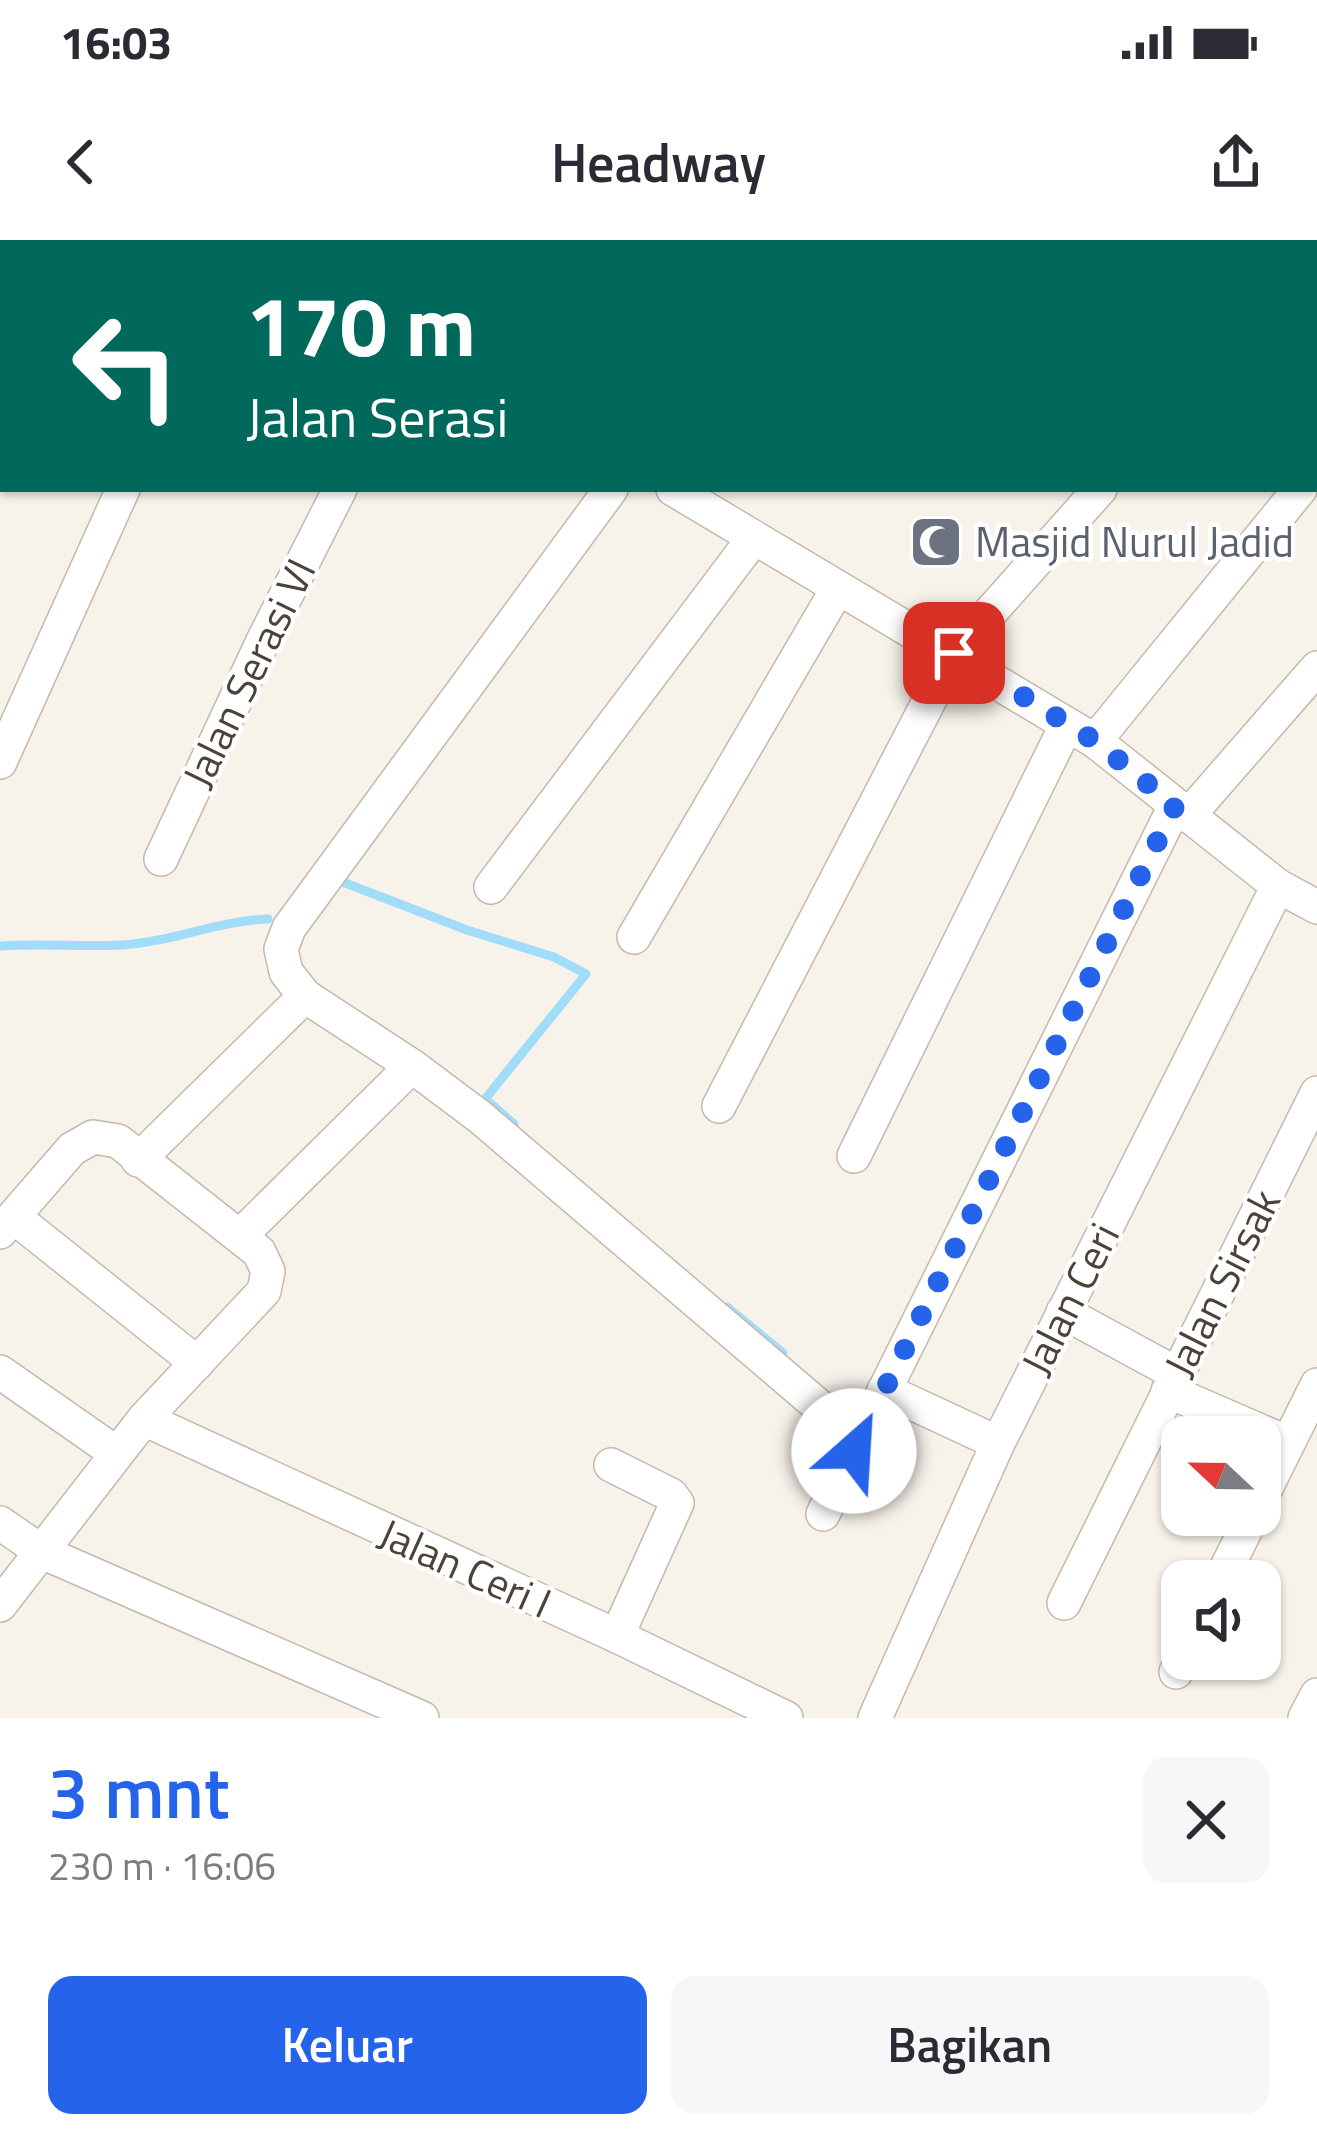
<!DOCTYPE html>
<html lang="id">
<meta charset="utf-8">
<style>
:root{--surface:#fff;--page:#f7f7f7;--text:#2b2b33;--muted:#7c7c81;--accent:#2563eb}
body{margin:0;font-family:"Titillium Web",sans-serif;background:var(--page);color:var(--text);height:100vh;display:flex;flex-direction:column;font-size:45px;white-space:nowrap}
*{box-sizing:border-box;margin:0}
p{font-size:39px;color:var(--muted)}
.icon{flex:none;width:66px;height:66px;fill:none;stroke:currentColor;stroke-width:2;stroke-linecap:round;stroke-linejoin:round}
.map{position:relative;height:1478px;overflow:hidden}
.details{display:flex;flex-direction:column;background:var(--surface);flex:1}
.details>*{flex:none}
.top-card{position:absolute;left:0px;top:0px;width:1317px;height:252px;box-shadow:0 3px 9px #0004;background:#00695c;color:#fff;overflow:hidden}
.needle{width:78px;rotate:292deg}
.controls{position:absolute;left:1161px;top:1176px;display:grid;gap:24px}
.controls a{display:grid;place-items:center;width:120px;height:120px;border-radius:24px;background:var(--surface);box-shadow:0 3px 9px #0004;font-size:60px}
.pin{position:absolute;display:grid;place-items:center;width:102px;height:102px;color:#fff;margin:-51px;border-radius:24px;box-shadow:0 6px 18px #0006}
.me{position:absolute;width:132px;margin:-66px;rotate:26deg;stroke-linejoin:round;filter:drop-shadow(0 0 9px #0008)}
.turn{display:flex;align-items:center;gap:42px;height:252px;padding:0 48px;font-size:54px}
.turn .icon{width:156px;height:156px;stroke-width:2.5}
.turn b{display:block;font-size:84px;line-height:102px}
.round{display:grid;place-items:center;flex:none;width:126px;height:126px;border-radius:24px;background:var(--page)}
.overview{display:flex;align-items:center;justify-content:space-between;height:204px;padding:0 48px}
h1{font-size:72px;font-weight:600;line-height:90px;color:var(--accent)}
.action{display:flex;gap:24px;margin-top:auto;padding:24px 48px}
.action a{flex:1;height:138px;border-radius:24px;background:var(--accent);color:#fff;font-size:48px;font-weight:600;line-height:138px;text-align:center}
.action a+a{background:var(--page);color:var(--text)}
.status{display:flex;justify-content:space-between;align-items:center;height:84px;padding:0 60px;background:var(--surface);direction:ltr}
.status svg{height:33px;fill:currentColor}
header{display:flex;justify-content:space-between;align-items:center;height:156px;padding:0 48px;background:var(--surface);font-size:54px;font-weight:600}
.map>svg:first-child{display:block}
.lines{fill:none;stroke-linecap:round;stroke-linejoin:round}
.stream{stroke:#a1dcf9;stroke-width:9}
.minor-casing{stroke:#c4b9ab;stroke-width:36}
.minor{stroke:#fff;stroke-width:33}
.route{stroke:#2563eb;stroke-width:21;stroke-dasharray:0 37.8}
.labels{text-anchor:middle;stroke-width:9;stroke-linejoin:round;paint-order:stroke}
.worship-label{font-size:42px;fill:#5b616d;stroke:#fff;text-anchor:start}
.street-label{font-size:42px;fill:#4c4237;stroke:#fff}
</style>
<div class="status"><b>16:03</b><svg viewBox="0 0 49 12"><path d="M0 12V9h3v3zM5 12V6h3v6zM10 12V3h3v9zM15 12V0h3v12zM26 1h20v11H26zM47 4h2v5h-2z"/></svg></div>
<header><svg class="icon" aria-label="back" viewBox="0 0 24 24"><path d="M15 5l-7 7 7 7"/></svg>Headway<svg class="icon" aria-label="share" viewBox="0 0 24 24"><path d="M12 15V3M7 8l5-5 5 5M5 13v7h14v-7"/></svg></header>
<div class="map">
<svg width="1317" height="1478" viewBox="0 0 1317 1478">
<rect width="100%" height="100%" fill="#f7f2ea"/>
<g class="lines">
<g class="stream">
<polyline points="340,641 467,690 554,717 586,734 485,859 514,884"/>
<path d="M0 706C41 703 81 707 121 705 172 702 217 681 268 679"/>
<polyline points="727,1067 783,1113"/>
</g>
<g class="minor-casing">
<g id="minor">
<polyline points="248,0 252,3"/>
<polyline points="609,0 614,3"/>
<polyline points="807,1 808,0"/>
<polyline points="19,3 20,0"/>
<polyline points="429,3 431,0"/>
<polyline points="583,3 586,0"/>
<polyline points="984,3 986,0"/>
<polyline points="1314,3 1317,0"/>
<polyline points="0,46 3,40"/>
<polyline points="611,249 289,688 281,709 286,732 305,756 412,826 480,877 821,1168 853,1211"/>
<polyline points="673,249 1095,501 1278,646 1317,667"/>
<polyline points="1095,501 1300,249"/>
<polyline points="0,522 123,249"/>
<polyline points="1188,576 1317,428"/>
<polyline points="161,619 264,399 340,249"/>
<polyline points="491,647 753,299"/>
<polyline points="634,697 838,348"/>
<polyline points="719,866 954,413 1100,249"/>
<polyline points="854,916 1066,486"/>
<polyline points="138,920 305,756"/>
<polyline points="14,977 197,1123"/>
<polyline points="0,992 72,909 93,897 118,901 259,1012 268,1031 264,1051 144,1179 0,1365"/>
<polyline points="240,996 412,826"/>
<polyline points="1063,1072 1177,1134"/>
<polyline points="0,1132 116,1213"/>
<polyline points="884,1150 998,1203"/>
<polyline points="1168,1151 1288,1203"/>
<polyline points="144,1179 617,1396 786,1478"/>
<polyline points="611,1225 671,1255 677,1263 617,1396"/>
<polyline points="1260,1260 1317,1145"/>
<polyline points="823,1274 1175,566"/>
<polyline points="0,1283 42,1312 422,1478"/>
<polyline points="1220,1341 1253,1275"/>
<polyline points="1064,1363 1317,853"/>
<polyline points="1176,1432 1182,1419"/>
<polyline points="875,1478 998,1203 1278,646"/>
<polyline points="1305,1478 1317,1455"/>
</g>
</g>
<use href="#minor" class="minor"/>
</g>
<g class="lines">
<polyline class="route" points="854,1211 1175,566 1095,501 954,413"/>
</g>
<defs>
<g id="mosque-square" transform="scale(2.7)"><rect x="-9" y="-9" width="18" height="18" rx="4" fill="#6b7280" stroke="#fff"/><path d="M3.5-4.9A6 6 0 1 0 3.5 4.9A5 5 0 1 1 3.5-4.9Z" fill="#fff"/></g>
</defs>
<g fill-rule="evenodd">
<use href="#mosque-square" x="936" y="302"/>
</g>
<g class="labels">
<g class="worship-label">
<text x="975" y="317">Masjid Nurul Jadid</text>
</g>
<g class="street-label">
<text transform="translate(249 433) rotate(-64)" y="15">Jalan Serasi VI</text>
<text transform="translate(1222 1043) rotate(-63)" y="15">Jalan Sirsak</text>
<text transform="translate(1070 1059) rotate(-63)" y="15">Jalan Ceri</text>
<text transform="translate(465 1328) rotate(24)" y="15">Jalan Ceri I</text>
</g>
</g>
</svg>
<div class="controls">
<a><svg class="needle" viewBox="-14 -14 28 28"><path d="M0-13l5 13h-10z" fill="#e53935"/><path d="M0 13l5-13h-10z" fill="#7c7c81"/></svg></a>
<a><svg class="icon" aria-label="sound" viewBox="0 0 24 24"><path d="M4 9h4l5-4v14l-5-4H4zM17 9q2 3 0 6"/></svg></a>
</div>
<div class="pin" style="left:954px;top:413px;background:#d93025"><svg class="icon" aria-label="arrive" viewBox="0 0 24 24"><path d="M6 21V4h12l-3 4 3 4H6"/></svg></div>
<svg class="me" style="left:854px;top:1211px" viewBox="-20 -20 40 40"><circle r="19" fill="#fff"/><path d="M0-13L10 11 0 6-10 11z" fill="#2563eb"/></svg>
<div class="top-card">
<div class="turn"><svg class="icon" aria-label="left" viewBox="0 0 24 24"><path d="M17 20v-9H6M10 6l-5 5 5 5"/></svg><div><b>170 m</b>Jalan Serasi</div></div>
</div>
</div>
<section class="details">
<div class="overview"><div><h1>3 mnt</h1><p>230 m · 16:06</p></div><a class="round"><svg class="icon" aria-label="close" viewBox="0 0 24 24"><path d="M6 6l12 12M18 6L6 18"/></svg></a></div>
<div class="action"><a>Keluar</a><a>Bagikan</a></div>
</section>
